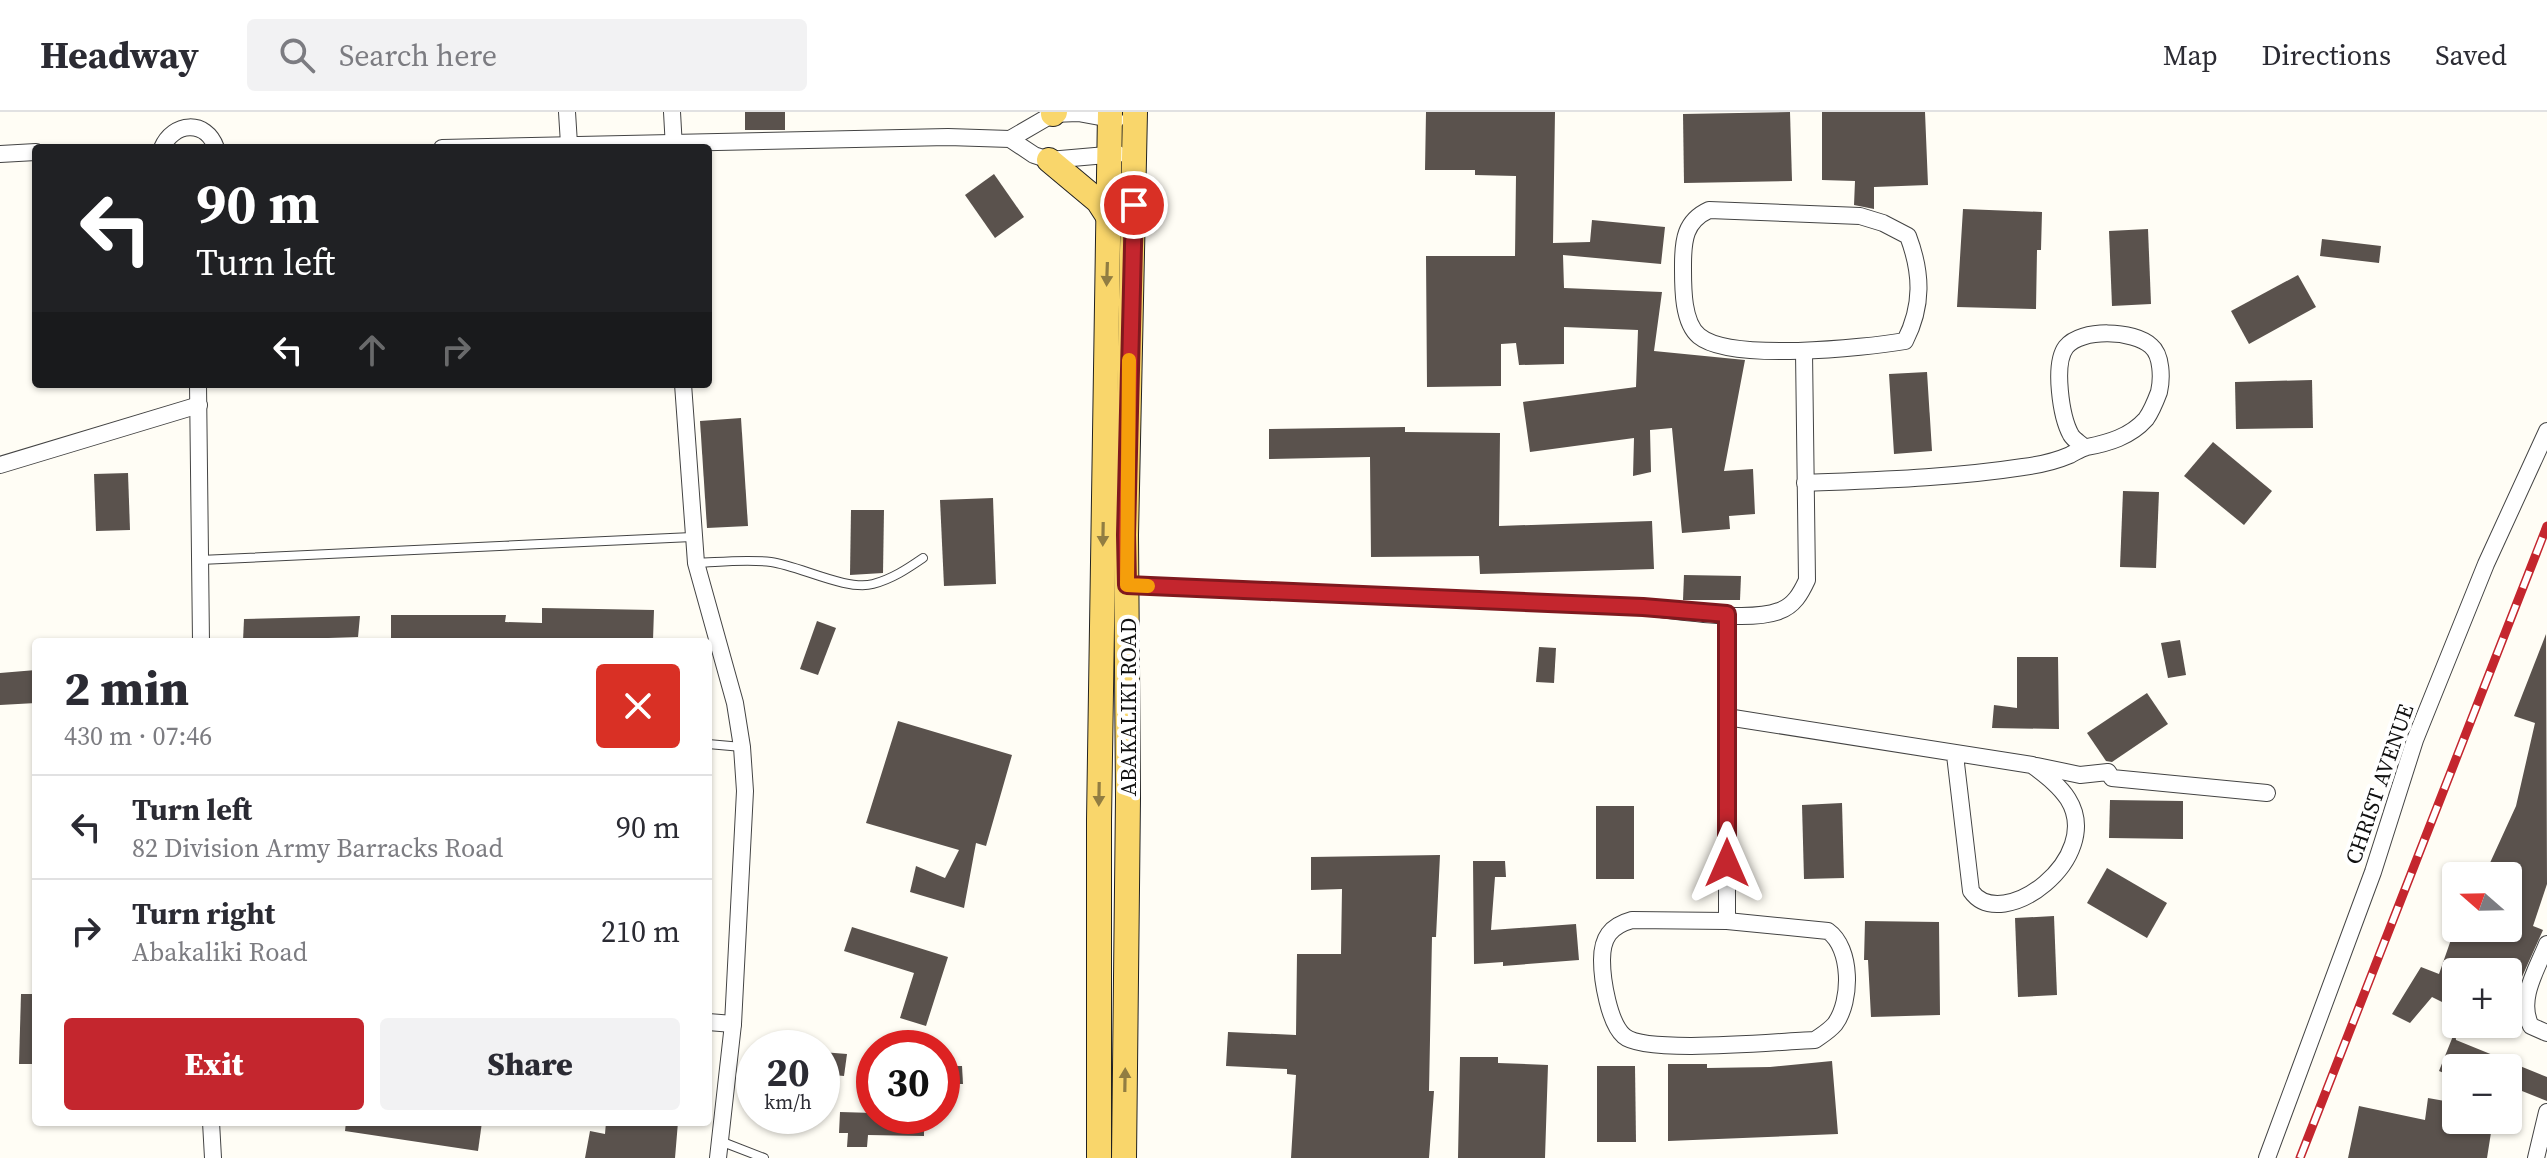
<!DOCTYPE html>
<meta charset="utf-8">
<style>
:root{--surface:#fff;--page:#f2f2f3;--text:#2b2b33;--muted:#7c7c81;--line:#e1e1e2;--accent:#c4262e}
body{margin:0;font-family:"Source Serif 4",serif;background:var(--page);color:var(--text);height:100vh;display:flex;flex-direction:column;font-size:30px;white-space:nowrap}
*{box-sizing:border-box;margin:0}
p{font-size:26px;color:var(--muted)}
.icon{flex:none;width:44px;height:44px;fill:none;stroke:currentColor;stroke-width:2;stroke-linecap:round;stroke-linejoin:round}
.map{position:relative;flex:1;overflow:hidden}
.sheet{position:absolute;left:32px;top:526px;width:680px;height:488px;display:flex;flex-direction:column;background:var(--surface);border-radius:8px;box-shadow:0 2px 6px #0004}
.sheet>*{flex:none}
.guide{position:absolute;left:32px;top:32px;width:680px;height:244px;border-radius:8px;box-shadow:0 2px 6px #0004;background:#202124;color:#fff;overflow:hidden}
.needle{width:52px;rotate:290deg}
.buttons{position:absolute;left:2442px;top:750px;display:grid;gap:16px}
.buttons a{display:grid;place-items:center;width:80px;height:80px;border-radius:8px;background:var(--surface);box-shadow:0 2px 6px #0004;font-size:40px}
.speed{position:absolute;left:736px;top:918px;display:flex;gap:16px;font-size:40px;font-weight:700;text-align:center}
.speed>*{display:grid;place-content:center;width:104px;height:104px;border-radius:50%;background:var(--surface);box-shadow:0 2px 6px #0004;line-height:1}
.speed small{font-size:20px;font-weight:400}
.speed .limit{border:12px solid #d22;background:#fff;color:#111}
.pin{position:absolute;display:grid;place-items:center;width:68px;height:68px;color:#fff;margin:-34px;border:4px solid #fff;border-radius:50%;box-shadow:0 2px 8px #0007}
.me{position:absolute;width:88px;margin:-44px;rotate:0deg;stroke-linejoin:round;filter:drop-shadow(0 0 6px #0008)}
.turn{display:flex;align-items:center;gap:28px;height:168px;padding:0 32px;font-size:36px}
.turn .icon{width:104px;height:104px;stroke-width:2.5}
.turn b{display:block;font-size:56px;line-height:68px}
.lanes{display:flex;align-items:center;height:76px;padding:0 32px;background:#0003;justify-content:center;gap:40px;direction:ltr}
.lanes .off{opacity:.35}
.round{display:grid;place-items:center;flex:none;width:84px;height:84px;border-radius:8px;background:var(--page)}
.headline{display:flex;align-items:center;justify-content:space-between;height:136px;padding:0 32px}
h1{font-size:48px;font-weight:800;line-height:60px}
.primary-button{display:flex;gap:16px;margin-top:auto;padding:16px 32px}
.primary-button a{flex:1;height:92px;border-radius:8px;background:var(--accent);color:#fff;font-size:32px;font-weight:800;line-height:92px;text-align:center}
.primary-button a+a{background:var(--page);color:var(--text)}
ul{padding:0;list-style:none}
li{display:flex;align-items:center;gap:24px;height:104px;padding:0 32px;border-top:2px solid var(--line)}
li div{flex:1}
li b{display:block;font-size:30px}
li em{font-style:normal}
header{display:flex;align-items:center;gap:48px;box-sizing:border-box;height:112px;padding:0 40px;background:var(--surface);border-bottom:2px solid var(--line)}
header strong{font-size:38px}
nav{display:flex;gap:44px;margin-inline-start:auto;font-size:28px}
.search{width:560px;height:72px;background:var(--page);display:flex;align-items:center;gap:20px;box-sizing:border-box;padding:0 28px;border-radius:8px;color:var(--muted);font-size:30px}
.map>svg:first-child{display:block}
.building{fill:#5a524d}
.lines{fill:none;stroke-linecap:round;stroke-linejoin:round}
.lane-casing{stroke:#444;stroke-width:10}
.street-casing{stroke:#444;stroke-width:18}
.primary-casing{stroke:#222;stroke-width:26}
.lane{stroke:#fff;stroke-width:8}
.street{stroke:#fff;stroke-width:16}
.primary{stroke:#f9d66b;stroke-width:24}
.rail-casing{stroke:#c4262e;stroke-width:9}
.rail{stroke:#fff;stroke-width:6;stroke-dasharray:18;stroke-linecap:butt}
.oneway{fill:#917d42}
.route-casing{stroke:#7f191e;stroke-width:20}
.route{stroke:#c4262e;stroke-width:14}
.slow{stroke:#f59e0b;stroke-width:14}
.labels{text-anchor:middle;stroke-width:8;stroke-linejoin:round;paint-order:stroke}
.street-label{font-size:22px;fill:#111;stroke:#fff}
</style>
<header>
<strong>Headway</strong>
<div class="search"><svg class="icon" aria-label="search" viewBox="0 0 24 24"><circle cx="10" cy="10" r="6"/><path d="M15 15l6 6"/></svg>Search here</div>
<nav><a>Map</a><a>Directions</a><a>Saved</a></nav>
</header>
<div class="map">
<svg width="2547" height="1046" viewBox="0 0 2547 1046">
<rect width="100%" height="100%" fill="#fffdf5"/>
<g class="building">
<rect x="745" y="0" width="40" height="18"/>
<polygon points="1426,0 1555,0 1553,131 1590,130 1592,108 1665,115 1661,152 1563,143 1564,176 1662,180 1654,239 1745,248 1724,359 1753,357 1755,402 1729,404 1730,417 1682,421 1672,316 1650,318 1651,360 1633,364 1634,326 1530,340 1523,290 1636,275 1638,218 1564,215 1564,252 1519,253 1516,231 1501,232 1501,274 1427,275 1426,144 1515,144 1516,64 1475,63 1475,58 1425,58"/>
<polygon points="1790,0 1792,69 1684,71 1683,2"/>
<polygon points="1822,0 1925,0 1928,73 1874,75 1874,97 1854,93 1855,69 1822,68"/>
<polygon points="994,62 1024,105 995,126 965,83"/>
<polygon points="1963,97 2042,100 2041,138 2037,138 2036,197 1957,195"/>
<polygon points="2148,117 2151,192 2112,194 2109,119"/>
<polygon points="2322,127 2381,134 2379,151 2320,144"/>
<polygon points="2298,163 2316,195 2249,232 2231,199"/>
<polygon points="1927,260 1932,339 1894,342 1889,262"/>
<polygon points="2312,268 2313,316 2236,317 2235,270"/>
<polygon points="741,306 748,414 707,416 700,309"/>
<polygon points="1405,315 1405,320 1500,321 1499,414 1652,409 1654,457 1480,462 1479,444 1371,445 1370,345 1269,347 1269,317"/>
<polygon points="2213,330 2272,379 2244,413 2184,364"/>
<polygon points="128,361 130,418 96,419 94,362"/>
<polygon points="2123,379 2159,380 2156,456 2120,455"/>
<polygon points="993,386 996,472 944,474 940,388"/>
<polygon points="851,398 884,398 883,461 850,463"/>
<polygon points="1684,463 1741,464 1740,488 1683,488"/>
<polygon points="542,496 654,498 653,528 529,526 528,530 391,530 391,503 506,503 505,510 542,511"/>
<polygon points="360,504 358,525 243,529 244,507"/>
<polygon points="817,509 836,516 818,563 800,557"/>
<polygon points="2546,522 2547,772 2533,814 2543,818 2508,896 2508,860 2456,860 2456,897 2432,885 2410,911 2392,902 2421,855 2439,862 2454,819 2456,826 2461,816 2508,816 2508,764 2484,764 2516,694 2535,611 2514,604"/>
<polygon points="2180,528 2186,563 2168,566 2161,531"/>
<polygon points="1539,535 1556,536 1554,571 1536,570"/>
<polygon points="2017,545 2058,545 2059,617 1992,616 1994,593 2017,596"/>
<polygon points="36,558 36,591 0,593 0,561"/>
<polygon points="2147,581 2168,612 2112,650 2106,649 2087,621"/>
<polygon points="898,609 1012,643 986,734 976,731 964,796 910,780 916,754 945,766 959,738 866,711"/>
<polygon points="2110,688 2183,689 2183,727 2109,726"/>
<polygon points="1842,691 1844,766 1804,767 1802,693"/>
<rect x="1596" y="694" width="38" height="73"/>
<polygon points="1440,743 1436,825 1432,825 1429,979 1434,979 1429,1046 1291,1046 1296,963 1287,962 1287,957 1226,954 1228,920 1296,923 1297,842 1341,842 1342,777 1311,778 1311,745"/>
<polygon points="1473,749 1505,749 1506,765 1495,765 1491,818 1576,812 1579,848 1503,854 1503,850 1474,852"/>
<polygon points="2107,756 2167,791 2147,826 2087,791"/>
<polygon points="2054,804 2057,883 2018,885 2015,806"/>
<polygon points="1865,809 1939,810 1940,903 1871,905 1868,848 1864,848"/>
<polygon points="852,815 948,845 926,914 900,906 914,861 844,839"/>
<polygon points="21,882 36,882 36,952 19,952"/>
<polygon points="2455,919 2456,928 2547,965 2547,989 2512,975 2521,956 2456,956 2456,966 2439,959"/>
<polygon points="822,940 847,942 844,964 822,962"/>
<polygon points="1460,945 1498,945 1498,951 1548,953 1545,1046 1458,1046"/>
<polygon points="1832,949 1838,1022 1668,1029 1668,952 1707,952 1707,956 1770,955"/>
<polygon points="942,954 962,954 963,972 942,972"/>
<polygon points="1597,954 1635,954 1636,1030 1597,1030"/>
<polygon points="2428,986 2456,991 2456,1008 2493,1008 2487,1046 2348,1046 2359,994 2425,1008"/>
<polygon points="840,1000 874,1001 874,1004 924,1004 924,1024 868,1023 867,1035 847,1035 848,1021 839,1021"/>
<polygon points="346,1010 482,1010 478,1039 345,1019"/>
<polygon points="606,1010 678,1010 675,1046 585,1046 590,1019 605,1022"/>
</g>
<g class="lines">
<g class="lane-casing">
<g id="lane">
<polyline points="200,448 692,425"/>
<path d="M696 451C721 450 746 447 771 450 800 454 846 479 873 472 892 467 907 457 923 446"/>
<polyline points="708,632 742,635"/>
<polyline points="720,1029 764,1046"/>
</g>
</g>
<g class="street-casing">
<g id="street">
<polyline points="567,0 569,32"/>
<polyline points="672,0 674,36"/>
<polyline points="1010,27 1053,2 1078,1 1116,8"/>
<path d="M162 36C173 10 206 7 216 36"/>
<polyline points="442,36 948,25 1010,27 1034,43 1049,48 1118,42"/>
<polyline points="0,42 36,40"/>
<path d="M1709 98 1860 104 1883 111 1908 124C1922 161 1923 194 1905 229 1864 236 1730 250 1699 224 1682 210 1683 173 1683 153 1683 128 1685 109 1709 98Z"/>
<polyline points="198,272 201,530"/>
<polyline points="683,272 696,451 735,591 742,635 745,679 733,912 718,1046"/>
<polyline points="0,353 199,293"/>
<path d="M1805 371C1877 368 1952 366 2023 355 2039 353 2056 349 2070 343 2076 340 2081 336 2087 335 2108 331 2130 325 2146 307 2151 300 2156 288 2159 280 2162 267 2162 243 2151 234 2134 218 2081 216 2066 235 2053 252 2061 305 2071 323 2074 328 2080 331 2084 335"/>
<path d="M1127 473 1643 495C1677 498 1748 511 1779 499 1794 494 1801 481 1807 468L1804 240"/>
<path d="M1727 605 2032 653C2045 663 2059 673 2068 687 2105 746 2002 823 1971 779L1955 643"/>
<polyline points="2037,654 2080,663 2108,660 2112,666 2267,681"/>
<path d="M1632 808 1727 809 1828 819C1852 836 1852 889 1835 912 1829 919 1822 923 1815 928 1782 929 1645 943 1624 924 1609 911 1602 868 1602 848 1602 826 1610 814 1632 808Z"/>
<polyline points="1727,809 1727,502"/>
<path d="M2547 832C2537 857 2517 888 2531 914L2547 921"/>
<polyline points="708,910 733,912"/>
<polyline points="211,1010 213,1046"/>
<polyline points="2267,1046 2373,760 2415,628 2486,452 2547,319"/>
<polyline points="2536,1046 2547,1000"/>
</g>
</g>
<g class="primary-casing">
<g id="primary">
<polyline points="1053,2 1055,0"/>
<polyline points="1049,48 1098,89 1109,106"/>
<polyline points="1099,1046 1099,708 1110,0"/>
<polyline points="1124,1046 1128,686 1126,423 1135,0"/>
</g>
</g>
<use href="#lane" class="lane"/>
<use href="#street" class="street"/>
<use href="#primary" class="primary"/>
<g class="rail-casing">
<polyline id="rail" points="2300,1046 2547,414"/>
</g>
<use href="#rail" class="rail"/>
</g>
<defs><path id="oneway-solid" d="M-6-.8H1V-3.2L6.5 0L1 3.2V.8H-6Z" transform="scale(2)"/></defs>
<g class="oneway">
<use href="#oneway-solid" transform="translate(1107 162) rotate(92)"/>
<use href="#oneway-solid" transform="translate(1103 422) rotate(91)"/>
<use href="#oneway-solid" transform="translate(1099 682) rotate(91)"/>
<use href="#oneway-solid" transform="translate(1125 968) rotate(-89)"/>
</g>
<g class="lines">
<g class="route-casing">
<polyline id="route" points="1134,93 1126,423 1127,473 1643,495 1727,502 1727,751"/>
</g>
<use href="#route" class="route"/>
<polyline class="slow" points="1129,248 1127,473 1148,474"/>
</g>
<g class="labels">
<g class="street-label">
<text transform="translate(1128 595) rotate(-90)" y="8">ABAKALIKI ROAD</text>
<text transform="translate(2379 672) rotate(-71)" y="8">CHRIST AVENUE</text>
</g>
</g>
</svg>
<div class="buttons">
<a><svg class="needle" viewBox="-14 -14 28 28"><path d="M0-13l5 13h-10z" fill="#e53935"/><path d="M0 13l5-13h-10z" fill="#7c7c81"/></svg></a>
<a>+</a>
<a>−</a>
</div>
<div class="speed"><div>20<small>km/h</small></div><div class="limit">30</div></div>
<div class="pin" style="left:1134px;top:93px;background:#d93025"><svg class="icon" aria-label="arrive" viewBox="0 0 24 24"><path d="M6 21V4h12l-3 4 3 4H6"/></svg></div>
<svg class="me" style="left:1727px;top:751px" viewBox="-20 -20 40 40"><path d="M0-17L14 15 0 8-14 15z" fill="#c4262e" stroke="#fff" stroke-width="4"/></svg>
<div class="guide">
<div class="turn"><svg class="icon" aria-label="left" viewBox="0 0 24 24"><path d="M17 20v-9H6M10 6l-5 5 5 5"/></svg><div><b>90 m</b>Turn left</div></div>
<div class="lanes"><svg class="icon" aria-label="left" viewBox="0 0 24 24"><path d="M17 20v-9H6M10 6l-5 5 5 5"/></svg><svg class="icon off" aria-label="ahead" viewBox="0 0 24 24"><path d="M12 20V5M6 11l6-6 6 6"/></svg><svg class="icon off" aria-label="right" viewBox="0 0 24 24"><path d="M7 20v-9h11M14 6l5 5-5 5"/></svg></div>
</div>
<section class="sheet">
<div class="headline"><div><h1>2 min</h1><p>430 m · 07:46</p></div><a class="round" style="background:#d93025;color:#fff"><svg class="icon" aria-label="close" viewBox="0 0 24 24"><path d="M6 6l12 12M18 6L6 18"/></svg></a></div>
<ul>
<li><svg class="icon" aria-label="left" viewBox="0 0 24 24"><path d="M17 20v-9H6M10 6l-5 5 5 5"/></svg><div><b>Turn left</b><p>82 Division Army Barracks Road</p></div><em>90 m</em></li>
<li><svg class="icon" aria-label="right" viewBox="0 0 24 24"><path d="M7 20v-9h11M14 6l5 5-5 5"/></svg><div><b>Turn right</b><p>Abakaliki Road</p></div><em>210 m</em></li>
</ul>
<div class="primary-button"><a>Exit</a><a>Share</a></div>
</section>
</div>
